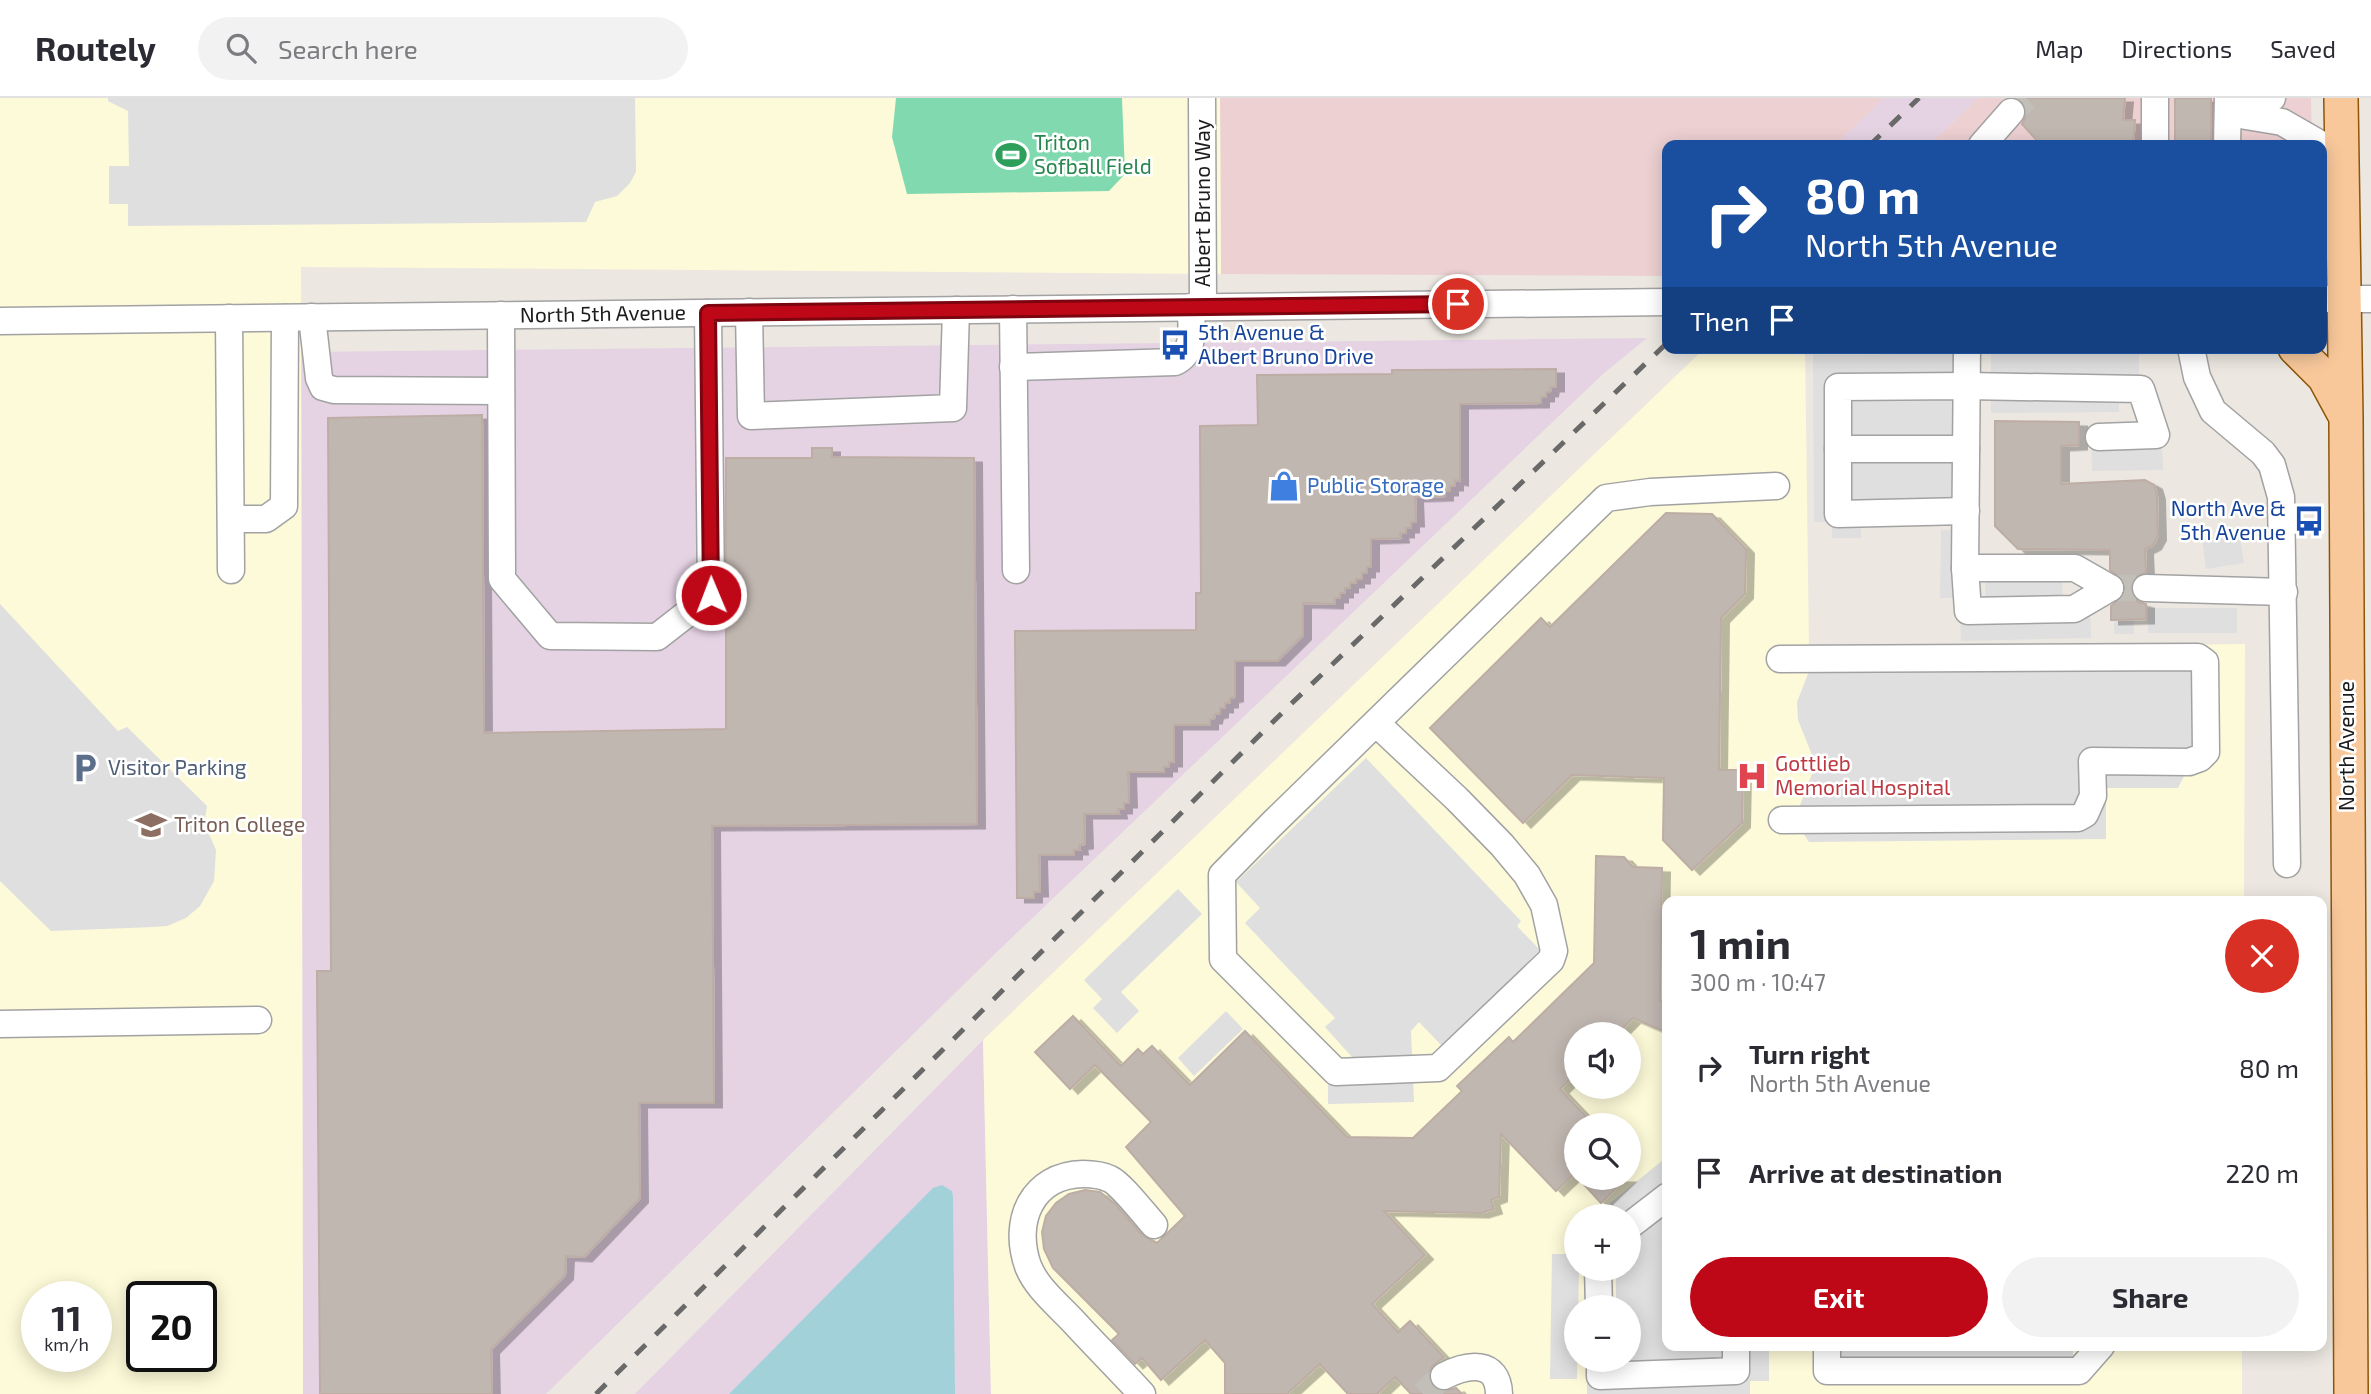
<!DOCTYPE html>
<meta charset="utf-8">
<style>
:root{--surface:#fff;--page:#f2f2f3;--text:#2b2b33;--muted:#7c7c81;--line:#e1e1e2;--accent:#bf0817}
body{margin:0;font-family:"Exo 2",sans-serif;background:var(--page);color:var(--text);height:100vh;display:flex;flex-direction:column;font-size:26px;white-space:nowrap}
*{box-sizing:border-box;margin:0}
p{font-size:23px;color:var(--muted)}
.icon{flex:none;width:38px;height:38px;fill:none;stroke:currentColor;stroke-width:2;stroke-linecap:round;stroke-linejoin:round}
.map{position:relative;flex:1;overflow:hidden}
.side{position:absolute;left:1662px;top:798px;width:665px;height:455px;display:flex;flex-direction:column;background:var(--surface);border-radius:14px;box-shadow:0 4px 18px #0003}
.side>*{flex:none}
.guide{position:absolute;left:1662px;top:42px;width:665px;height:214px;border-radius:14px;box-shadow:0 4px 18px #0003;background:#1a4fa0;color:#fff;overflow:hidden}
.fabs{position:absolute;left:1564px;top:924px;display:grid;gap:14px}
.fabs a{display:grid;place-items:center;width:77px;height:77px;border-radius:50%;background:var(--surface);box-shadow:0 4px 18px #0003;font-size:35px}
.speed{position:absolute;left:21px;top:1183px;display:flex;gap:14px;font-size:35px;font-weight:700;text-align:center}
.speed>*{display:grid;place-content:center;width:91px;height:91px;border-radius:50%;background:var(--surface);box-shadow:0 4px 18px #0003;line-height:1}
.speed small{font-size:18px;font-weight:400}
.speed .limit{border:4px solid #111;border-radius:10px;background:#fff;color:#111}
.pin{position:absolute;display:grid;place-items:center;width:60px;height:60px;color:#fff;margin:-30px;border:4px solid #fff;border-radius:50%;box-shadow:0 2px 7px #0007}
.me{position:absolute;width:77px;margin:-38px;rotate:359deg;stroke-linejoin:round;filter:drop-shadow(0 0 5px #0008)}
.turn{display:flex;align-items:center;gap:24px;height:147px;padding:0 28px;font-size:32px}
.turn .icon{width:91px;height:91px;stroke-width:2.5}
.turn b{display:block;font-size:49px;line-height:60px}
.then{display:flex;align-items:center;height:66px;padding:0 28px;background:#0003;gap:14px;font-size:26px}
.round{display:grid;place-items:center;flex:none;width:74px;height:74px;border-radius:37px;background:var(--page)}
.summary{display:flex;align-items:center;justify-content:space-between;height:119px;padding:0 28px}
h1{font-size:42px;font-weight:700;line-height:52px}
.button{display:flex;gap:14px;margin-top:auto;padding:14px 28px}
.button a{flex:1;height:80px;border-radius:42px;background:var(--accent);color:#fff;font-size:28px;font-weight:700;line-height:80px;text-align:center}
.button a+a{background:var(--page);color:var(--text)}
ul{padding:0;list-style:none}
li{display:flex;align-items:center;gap:21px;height:105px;padding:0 28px}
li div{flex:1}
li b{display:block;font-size:26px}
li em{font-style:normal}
header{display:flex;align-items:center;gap:42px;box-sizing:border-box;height:98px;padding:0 35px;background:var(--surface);border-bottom:2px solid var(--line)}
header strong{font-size:33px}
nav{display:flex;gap:38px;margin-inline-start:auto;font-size:24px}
.search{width:490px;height:63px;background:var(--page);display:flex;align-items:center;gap:18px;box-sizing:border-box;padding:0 24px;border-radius:38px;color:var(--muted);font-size:26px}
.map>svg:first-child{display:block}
.commercial{fill:#edd0d1}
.industrial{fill:#e5d3e4}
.education{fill:#fdfad9;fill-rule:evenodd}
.pitch{fill:#81d9b0}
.parking{fill:#dfdfdf}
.water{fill:#a2d1d9}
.building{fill:#c1b7b1;stroke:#bdada4;stroke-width:2;filter:url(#shadow)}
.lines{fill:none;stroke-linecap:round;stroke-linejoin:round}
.minor-tunnel{stroke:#c2bfb9;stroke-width:26;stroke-dasharray:26 13;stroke-linecap:butt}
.minor-casing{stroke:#a2a2a2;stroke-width:29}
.major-casing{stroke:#8d5506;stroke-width:36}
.minor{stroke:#fff;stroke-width:26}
.major{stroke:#f8c89b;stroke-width:33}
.rail{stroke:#696969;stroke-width:5;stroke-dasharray:14 14;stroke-linecap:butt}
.route-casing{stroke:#7c050f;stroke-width:18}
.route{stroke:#bf0817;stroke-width:12}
.labels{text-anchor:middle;stroke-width:5;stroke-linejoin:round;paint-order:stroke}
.leisure-label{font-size:21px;fill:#27864d;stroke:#fff;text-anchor:start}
.street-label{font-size:21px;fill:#1b1b1b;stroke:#fff}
.transit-label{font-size:21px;fill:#164399;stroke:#fff;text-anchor:start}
.shop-label{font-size:21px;fill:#366cbe;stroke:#fff;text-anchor:start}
.health-label{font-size:21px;fill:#be3a42;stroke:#fff;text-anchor:start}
.service-label{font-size:21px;fill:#4e5e75;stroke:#fff;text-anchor:start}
.education-label{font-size:21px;fill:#785e54;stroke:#fff;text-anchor:start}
</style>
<header>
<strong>Routely</strong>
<div class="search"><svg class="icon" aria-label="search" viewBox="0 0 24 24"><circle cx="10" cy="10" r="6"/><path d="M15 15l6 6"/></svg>Search here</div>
<nav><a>Map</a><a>Directions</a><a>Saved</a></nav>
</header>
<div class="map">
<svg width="2371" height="1296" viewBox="0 0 2371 1296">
<defs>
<filter id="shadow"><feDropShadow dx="8" dy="4.5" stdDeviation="0" flood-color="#0004"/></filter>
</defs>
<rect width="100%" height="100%" fill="#ece8e1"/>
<g class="commercial">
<polygon points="1220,0 1884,0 1835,47 1668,47 1668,178 1221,176"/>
<polygon points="1978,0 2311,0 2312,47 1929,47"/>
</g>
<g class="industrial">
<polygon points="1884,0 1978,0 1929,47 1835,47"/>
<polygon points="1647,240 1603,276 1000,851 546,1296 303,1296 301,254"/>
<polygon points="983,942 991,1296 635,1296"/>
</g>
<g class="education">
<path d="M0 0H1220L1221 176 301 169 303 1296H0ZM37 1199H96V1258H37ZM142 1199H201V1258H142Z"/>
<path d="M1705 250H1805L1809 552 2245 546 2244 803H1668V1248H2242V1296H991L983 942ZM1577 936H1629V989H1577ZM1577 1027H1629V1080H1577ZM1577 1118H1629V1171H1577ZM1577 1209H1629V1262H1577Z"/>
</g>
<polygon class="pitch" points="896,0 1122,0 1125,76 1109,93 907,96 892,39"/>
<g class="parking">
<polygon points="108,0 635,0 636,74 630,85 617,98 595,104 586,124 128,128 128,106 109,106 109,68 129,68 128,13 108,3"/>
<polygon points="2139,255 2139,281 2119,281 2119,314 1991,315 1991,256"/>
<polygon points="1954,256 1956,409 1861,411 1861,440 1832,440 1832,424 1814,424 1813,257"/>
<polygon points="2162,342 2163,372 2092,373 2091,343"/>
<polygon points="1941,432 1963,432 1964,500 1940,500"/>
<polygon points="2239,435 2244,465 2206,471 2202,441"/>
<polygon points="2062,475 2063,513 2090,513 2091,540 1961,543 1960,516 1986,515 1985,477"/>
<polygon points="0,506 118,633 127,629 207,708 205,721 200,726 210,738 216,752 214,783 200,808 186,820 167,828 154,829 51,833 0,783"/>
<polygon points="2134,510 2134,536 2114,536 2114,511"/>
<rect x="2148" y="510" width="89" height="25"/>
<polygon points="2198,564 2198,651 2178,690 2106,690 2106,741 1809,744 1799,729 1799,710 1812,676 1812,657 1798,622 1797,604 1811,568"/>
<polygon points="1366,660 1521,823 1517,828 1540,852 1442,948 1419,924 1411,933 1414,1004 1328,1006 1328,980 1370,979 1325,929 1335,920 1245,825 1260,810 1236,784"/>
<polygon points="1178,791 1202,816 1121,894 1139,913 1117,935 1093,910 1102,901 1084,882"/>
<polygon points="1226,913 1243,931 1194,978 1178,960"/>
<polygon points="1668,1058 1668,1248 1769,1248 1769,1283 1750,1283 1750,1296 1587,1296 1587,1271 1617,1271 1617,1262 1629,1262 1629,1209 1616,1209 1616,1171 1629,1171 1629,1118 1594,1118"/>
<polygon points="1552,1156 1577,1156 1577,1171 1579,1171 1577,1281 1550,1281"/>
<polygon points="1841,1248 2073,1248 2073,1265 1841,1267"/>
</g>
<polygon class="water" points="942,1087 952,1093 953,1099 955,1296 729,1296 933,1090"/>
<g class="building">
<polygon points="2017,0 2125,0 2123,22 2135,22 2133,47 2041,47 2022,26 2026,18 2026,10"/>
<rect x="2175" y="0" width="36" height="47"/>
<polygon points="1556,271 1556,289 1551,289 1550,294 1546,294 1546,299 1541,299 1541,305 1460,306 1460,383 1455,382 1455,388 1450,388 1450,393 1445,393 1445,398 1415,399 1416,424 1411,424 1411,430 1406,430 1406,435 1400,435 1401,440 1371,441 1371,469 1367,469 1367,475 1362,475 1362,481 1356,481 1356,485 1350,485 1350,490 1345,490 1345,495 1340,495 1340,500 1335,500 1335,506 1303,505 1303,537 1277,563 1235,563 1235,599 1230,600 1230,605 1225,605 1225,610 1220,610 1220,615 1215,616 1214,621 1210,621 1210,627 1174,627 1174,664 1169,664 1169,669 1164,669 1164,674 1128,674 1129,705 1124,705 1124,711 1118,711 1119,716 1084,716 1085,746 1079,747 1080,752 1074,752 1074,757 1039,757 1040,794 1034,794 1034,800 1017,800 1015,533 1196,532 1196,495 1201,495 1200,328 1258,327 1257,277 1392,276 1392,272 1414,272"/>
<polygon points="482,317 484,635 726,631 726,360 812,360 812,350 832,350 832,359 974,360 977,726 712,728 714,1005 639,1005 640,1100 584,1159 566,1158 565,1177 491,1251 492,1296 320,1296 317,873 331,873 328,320"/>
<polygon points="1995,323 2079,324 2079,347 2061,348 2061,386 2145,382 2154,387 2157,397 2158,438 2153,447 2145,451 2146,474 2133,481 2130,489 2133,498 2138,504 2146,506 2146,521 2111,522 2111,508 2123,498 2126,490 2123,482 2110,472 2110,452 2018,451 1995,428"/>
<polygon points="1666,415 1712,416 1746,451 1745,496 1721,520 1719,672 1743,672 1742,725 1692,772 1663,742 1664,680 1572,677 1523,725 1430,630 1541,520 1550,529"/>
<polygon points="1596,758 1624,759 1633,769 1662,770 1660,903 1668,904 1668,935 1633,920 1617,936 1577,936 1577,975 1560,991 1594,1027 1577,1027 1577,1073 1556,1093 1501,1036 1499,1099 1491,1102 1494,1111 1481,1115 1384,1113 1425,1157 1372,1206 1398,1234 1410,1223 1444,1259 1432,1268 1428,1276 1429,1284 1434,1290 1443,1294 1456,1290 1462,1296 1411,1296 1395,1279 1377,1296 1348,1296 1320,1266 1287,1296 1225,1296 1225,1265 1205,1242 1161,1282 1142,1260 1135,1266 1112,1242 1119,1236 1053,1170 1044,1151 1042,1134 1046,1118 1056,1105 1069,1096 1085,1092 1100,1094 1115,1106 1142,1137 1157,1145 1185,1118 1126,1049 1151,1024 1095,967 1070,991 1035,954 1073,918 1121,968 1138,951 1143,956 1152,948 1190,987 1245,933 1347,1039 1413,1040 1462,993 1457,988 1509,939 1513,944 1594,865"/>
<polygon points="1578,1080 1627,1080 1601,1105"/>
</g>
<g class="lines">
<g class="minor-tunnel">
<polyline points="2011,14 2026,0"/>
<polyline points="2110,490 2146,490"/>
<polyline points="1423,1296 1444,1278"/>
</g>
<g class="minor-casing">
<g id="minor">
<polyline points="1202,0 1203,209"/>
<polyline points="2230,14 2272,0"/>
<polyline points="2228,15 2282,24 2322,47"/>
<polyline points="1982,47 2011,14"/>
<polyline points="2155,47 2155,0"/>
<polyline points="2227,47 2228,0"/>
<polyline points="2322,201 2371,201"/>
<polyline points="1013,211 1016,472"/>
<polyline points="749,214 751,318 953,310 956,212"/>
<polyline points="501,217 502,481 550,538 657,539 711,497 708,215"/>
<polyline points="312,219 319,280 323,289 334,292 501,293"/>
<polyline points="229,220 231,472"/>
<polyline points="0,223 1668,204"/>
<polyline points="1967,250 1965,470 2075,470 2110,490"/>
<polyline points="2191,250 2197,279 2213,313 2263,355 2272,367 2281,399 2287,766"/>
<path d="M1013 269 1175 264C1196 254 1191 230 1191 209"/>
<polyline points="1838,351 1966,351"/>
<polyline points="1966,413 1838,416 1838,289 1967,288 2141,291 2156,337 2099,339"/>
<polyline points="231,421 266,421 284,408 285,220"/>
<polyline points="1965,470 1968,513 2074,511 2110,490"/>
<polyline points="2146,490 2284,494"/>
<polyline points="1780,561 2198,559 2205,564 2206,654 2200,660 2189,664 2092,663 2093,698 2085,716 2078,720 1782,722"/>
<polyline points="1376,625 1457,701 1502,747 1527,777 1544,807 1554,853 1551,862 1438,970 1336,974 1223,861 1222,777 1271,727 1606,400 1650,394 1776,388"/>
<polyline points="0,926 258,922"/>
<polyline points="1629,1128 1668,1098"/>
<polyline points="1598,1171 1599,1209"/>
<polyline points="1827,1248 1827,1273 2079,1273 2101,1248"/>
<polyline points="1600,1262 1600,1278 1736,1273 1736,1248"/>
<path d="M1444 1278C1467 1266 1498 1261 1499 1296"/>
<path d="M1142 1296C1119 1271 1095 1247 1072 1222 1057 1206 1036 1189 1028 1168 1012 1123 1032 1077 1083 1076 1092 1076 1102 1077 1110 1081 1121 1086 1144 1116 1154 1127"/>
</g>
</g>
<g class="major-casing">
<g id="major">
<polyline points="2341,0 2346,321 2351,1296"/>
<polyline points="2295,250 2324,279 2343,314"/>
</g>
</g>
<use href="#minor" class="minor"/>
<use href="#major" class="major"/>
<g class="rail">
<polyline points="1870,47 1919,0"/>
<polyline points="596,1296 1290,607 1668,244"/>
</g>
</g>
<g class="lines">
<g class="route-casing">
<polyline id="route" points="711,497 708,215 1458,206"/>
</g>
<use href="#route" class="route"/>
</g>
<defs>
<g id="stadium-bare" transform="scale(2.415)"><path d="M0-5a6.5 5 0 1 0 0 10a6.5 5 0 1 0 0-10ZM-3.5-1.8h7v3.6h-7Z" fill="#2e9e5b" stroke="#fff" stroke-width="2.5" paint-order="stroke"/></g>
<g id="bus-bare" transform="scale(2.415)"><path d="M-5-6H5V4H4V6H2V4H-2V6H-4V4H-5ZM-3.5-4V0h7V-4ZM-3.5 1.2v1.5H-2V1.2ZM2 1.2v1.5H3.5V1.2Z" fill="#1a4fb4" stroke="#fff" stroke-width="2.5" paint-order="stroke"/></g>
<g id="shop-bare" transform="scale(2.415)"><path d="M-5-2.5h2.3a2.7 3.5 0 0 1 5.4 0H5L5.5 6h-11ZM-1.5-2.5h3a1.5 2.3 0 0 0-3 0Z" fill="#3f7fe0" stroke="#fff" stroke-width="2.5" paint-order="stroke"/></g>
<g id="parking-bare" transform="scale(2.415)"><path d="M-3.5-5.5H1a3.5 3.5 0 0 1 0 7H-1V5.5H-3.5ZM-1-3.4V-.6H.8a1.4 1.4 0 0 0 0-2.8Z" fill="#5c6f8a" stroke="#fff" stroke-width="2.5" paint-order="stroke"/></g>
<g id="hospital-bare" transform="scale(2.415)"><path d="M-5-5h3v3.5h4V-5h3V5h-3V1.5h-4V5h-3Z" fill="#e0444e" stroke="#fff" stroke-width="2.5" paint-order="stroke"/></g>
<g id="university-bare" transform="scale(2.415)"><path d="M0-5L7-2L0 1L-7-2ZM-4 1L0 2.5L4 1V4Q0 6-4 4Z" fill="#8d6e63" stroke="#fff" stroke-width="2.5" paint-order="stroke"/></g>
</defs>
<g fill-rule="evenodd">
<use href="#stadium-bare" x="1011" y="57"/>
<use href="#bus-bare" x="1175" y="247"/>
<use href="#shop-bare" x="1284" y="388"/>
<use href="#bus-bare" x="2309" y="423"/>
<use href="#parking-bare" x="85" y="670"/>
<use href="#hospital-bare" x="1752" y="678"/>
<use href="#university-bare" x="151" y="727"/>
</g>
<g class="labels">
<g class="leisure-label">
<text x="1034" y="52">Triton<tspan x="1034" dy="24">Sofball Field</tspan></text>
</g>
<g class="street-label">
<text transform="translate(1203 105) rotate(-90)" y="7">Albert Bruno Way</text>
<text transform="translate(603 216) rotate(-1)" y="7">North 5th Avenue</text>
<text transform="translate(2347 648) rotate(-90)" y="7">North Avenue</text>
</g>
<g class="transit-label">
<text x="1198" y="242">5th Avenue &amp;<tspan x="1198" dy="24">Albert Bruno Drive</tspan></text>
<text x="2286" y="418" text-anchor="end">North Ave &amp;<tspan x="2286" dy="24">5th Avenue</tspan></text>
</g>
<g class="shop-label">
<text x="1307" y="395">Public Storage</text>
</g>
<g class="health-label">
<text x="1775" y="673">Gottlieb<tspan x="1775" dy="24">Memorial Hospital</tspan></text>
</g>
<g class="service-label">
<text x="108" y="677">Visitor Parking</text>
</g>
<g class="education-label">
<text x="174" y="734">Triton College</text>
</g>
</g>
</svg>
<div class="fabs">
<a><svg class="icon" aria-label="sound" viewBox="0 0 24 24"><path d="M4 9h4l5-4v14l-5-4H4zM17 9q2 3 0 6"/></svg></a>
<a><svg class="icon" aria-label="search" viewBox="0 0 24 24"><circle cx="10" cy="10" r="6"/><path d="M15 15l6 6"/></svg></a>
<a>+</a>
<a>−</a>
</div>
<div class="speed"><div>11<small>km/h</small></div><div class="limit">20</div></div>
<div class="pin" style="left:1458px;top:206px;background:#d93025"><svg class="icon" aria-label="arrive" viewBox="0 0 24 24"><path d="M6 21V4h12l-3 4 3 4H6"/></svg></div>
<svg class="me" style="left:711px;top:497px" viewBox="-20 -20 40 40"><circle r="17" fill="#bf0817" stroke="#fff" stroke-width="3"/><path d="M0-11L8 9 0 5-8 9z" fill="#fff"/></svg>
<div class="guide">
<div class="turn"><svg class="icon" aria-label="right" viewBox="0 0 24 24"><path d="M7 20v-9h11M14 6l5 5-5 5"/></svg><div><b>80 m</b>North 5th Avenue</div></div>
<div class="then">Then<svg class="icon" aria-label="arrive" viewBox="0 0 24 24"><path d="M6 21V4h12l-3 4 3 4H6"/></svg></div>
</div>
<section class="side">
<div class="summary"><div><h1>1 min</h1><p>300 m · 10:47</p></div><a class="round" style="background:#d93025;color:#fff"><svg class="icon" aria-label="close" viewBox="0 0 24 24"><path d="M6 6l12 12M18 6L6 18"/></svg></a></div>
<ul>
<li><svg class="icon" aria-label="right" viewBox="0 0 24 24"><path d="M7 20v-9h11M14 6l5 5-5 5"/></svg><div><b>Turn right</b><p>North 5th Avenue</p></div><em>80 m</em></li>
<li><svg class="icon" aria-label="arrive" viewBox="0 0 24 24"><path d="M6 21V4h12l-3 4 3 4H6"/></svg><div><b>Arrive at destination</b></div><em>220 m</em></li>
</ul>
<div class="button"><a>Exit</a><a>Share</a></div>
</section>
</div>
